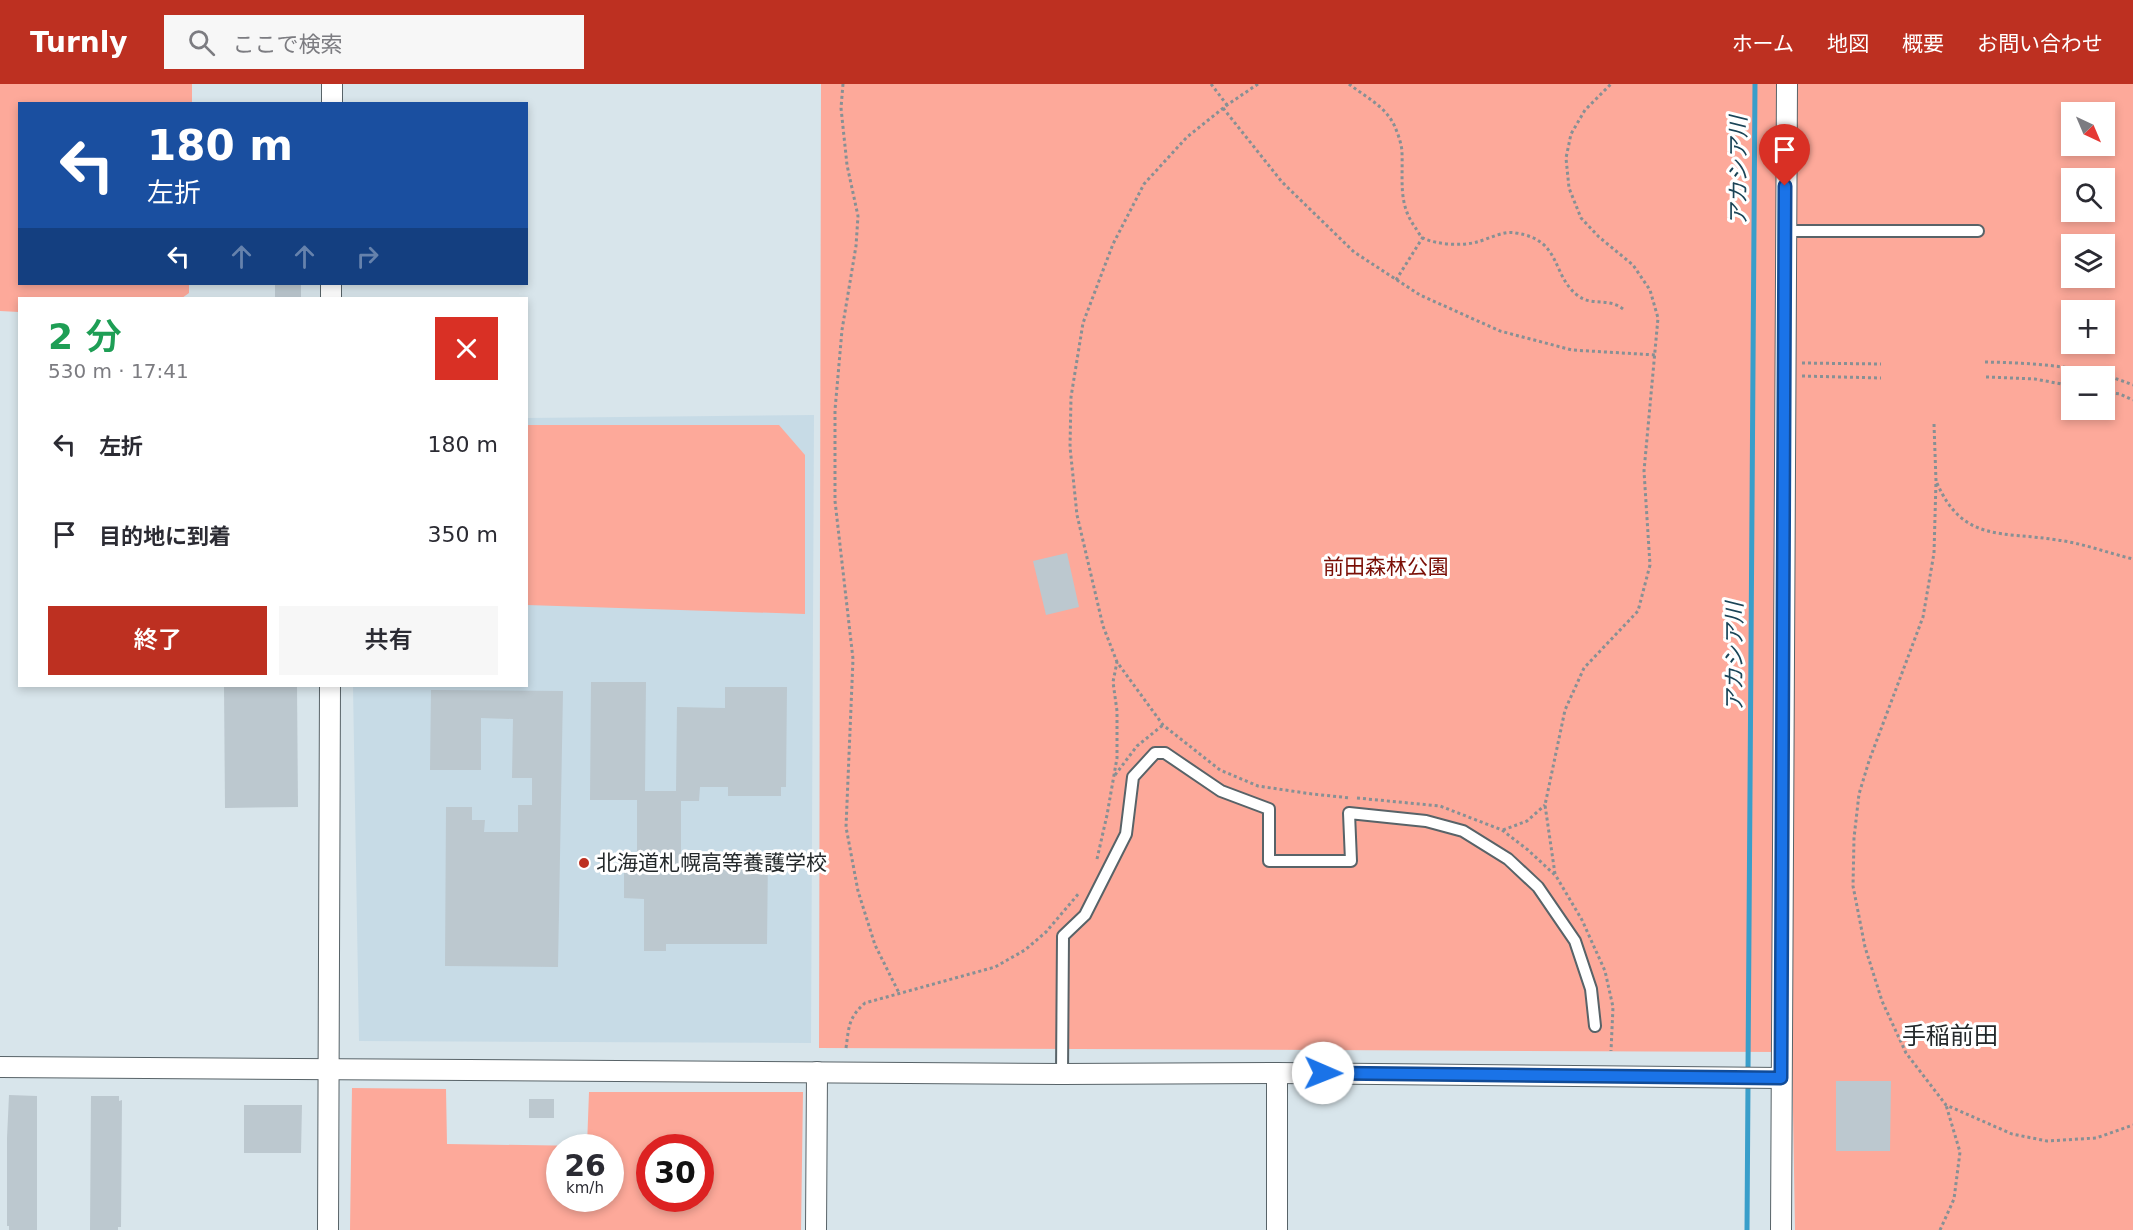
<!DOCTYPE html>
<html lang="ja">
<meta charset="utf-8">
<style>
:root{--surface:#fff;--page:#f7f7f7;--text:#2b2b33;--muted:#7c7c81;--accent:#bd3021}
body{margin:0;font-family:"DejaVu Sans","Noto Sans JP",sans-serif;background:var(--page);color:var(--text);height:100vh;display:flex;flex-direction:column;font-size:22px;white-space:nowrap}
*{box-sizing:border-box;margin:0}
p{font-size:20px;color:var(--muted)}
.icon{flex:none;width:33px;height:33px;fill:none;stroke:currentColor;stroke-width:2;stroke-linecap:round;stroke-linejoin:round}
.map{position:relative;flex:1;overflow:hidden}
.side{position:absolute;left:18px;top:213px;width:510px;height:390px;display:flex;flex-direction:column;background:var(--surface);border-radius:0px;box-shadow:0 3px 9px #0003}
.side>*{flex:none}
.banner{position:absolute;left:18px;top:18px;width:510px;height:183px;border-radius:0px;box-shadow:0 3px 9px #0003;background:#1a4fa0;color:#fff;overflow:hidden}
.needle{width:39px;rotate:136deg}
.controls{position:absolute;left:2061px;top:18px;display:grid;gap:12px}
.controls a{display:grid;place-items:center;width:54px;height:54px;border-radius:0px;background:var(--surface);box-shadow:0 3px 9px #0003;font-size:30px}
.speed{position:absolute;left:546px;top:1050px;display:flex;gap:12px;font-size:30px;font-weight:700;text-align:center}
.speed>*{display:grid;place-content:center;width:78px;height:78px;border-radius:50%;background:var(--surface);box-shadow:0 3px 9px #0003;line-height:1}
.speed small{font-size:15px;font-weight:400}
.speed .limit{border:9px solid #d22;background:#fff;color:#111}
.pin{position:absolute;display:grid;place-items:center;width:51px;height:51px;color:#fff;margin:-62px -26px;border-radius:50% 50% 50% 0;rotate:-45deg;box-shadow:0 0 6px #0007}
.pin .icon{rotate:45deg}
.me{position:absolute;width:66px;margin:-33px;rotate:91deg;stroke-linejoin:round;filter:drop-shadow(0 0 4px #0008)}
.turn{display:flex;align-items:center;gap:21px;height:126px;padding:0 30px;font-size:27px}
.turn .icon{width:78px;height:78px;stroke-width:2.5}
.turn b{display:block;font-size:42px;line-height:51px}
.lanes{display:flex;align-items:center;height:57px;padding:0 30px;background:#0003;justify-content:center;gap:30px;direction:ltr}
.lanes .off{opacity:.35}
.round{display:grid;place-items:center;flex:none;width:63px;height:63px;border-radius:0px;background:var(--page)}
.headline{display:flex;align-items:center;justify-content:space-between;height:102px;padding:0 30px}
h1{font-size:36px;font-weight:600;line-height:45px;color:#1e9e55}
.cta{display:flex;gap:12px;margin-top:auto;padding:12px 30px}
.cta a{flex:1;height:69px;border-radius:0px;background:var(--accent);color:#fff;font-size:24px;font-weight:600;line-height:69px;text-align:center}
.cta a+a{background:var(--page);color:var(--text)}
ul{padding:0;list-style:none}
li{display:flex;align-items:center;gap:18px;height:90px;padding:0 30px}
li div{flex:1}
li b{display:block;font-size:22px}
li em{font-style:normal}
header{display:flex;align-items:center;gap:36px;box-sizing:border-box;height:84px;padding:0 30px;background:var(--accent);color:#fff}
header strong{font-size:28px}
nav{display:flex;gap:33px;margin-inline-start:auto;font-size:21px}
.search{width:420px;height:54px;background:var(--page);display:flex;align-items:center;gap:15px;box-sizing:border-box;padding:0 21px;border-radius:0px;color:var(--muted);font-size:22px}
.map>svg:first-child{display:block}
.built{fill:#c7dbe6}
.green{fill:#fda99a;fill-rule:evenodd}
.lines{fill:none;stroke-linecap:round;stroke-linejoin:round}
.stream{stroke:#399eca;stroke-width:5}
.building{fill:#bcc8cf}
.lane-casing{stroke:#586368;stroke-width:14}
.street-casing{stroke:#586368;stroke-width:22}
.path{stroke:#879094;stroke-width:3;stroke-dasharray:3 3;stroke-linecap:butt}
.lane{stroke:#fff;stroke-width:10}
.street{stroke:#fff;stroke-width:20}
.route-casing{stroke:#114b97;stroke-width:15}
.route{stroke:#1a73e8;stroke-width:10}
.poi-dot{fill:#bd3021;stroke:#fff;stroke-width:2}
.labels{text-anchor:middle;stroke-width:6;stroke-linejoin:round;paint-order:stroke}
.park-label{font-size:21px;fill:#7a0e05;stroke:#fff}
.poi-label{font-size:21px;fill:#23282a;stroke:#fff;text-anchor:start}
.water-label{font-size:22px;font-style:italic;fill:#1a4457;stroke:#fff}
.quarter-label{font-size:24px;fill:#23282a;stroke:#fff}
</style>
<header>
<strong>Turnly</strong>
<div class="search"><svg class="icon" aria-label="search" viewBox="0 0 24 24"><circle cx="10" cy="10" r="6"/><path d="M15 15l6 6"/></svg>ここで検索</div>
<nav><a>ホーム</a><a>地図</a><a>概要</a><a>お問い合わせ</a></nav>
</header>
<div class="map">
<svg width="2133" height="1146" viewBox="0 0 2133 1146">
<rect width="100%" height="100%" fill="#d8e5eb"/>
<polygon class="built" points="814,331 811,959 359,957 353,602 526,602 527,334"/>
<g class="green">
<polygon points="0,0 192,0 192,19 20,20 20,200 189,200 189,209 182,214 20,214 19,228 0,227"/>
<path d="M821 0H2133V1146H1795L1792 968 819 964ZM2072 28H2104V62H2072ZM2072 94H2104V128H2072ZM2072 160H2104V194H2072ZM2072 226H2104V260H2072ZM2072 292H2104V326H2072Z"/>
<polygon points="527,341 779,341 805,371 805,530 527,521"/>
<path d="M352 1004 446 1005 447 1060 587 1062 589 1008H803L801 1146H350ZM560 1064H610V1114H560ZM650 1064H700V1114H650Z"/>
</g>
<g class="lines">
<g class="stream">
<polyline points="1748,988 1755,0"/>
<polyline points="1747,1146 1748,998"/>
</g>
</g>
<g class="building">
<rect x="275" y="200" width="26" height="14"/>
<polygon points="1067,469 1079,523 1046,531 1033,477"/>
<polygon points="591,598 646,598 645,707 676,707 677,623 725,624 725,603 787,603 786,703 781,703 781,712 728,712 728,703 700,703 699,717 681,717 681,770 768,771 767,860 666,860 666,867 644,867 644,815 624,814 624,775 637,775 637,716 590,716"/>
<polygon points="224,602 297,602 298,723 225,724"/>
<polygon points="431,606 563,607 558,883 445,882 446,723 472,723 472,736 485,736 484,748 518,748 518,721 532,721 532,694 512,694 513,635 481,634 481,686 430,686"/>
<polygon points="1836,997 1891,997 1890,1067 1836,1067"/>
<polygon points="9,1011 37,1012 37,1146 9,1146 9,1142 7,1142 7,1054"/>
<polygon points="91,1012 119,1012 119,1017 122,1016 121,1143 118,1143 118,1146 90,1146"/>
<rect x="529" y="1015" width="25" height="19"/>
<polygon points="244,1021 302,1021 301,1069 244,1069"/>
</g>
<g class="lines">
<g class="lane-casing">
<g id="lane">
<polyline points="1785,147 1978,147"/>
<polyline points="1062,990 1063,852 1085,831 1126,750 1133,693 1155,669 1165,669 1221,707 1269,725 1269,777 1351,777 1349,729 1426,737 1463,747 1508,775 1538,803 1575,857 1591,905 1595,942"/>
</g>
</g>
<g class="street-casing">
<g id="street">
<polyline points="332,20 332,0"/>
<polyline points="331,214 331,200"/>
<polyline points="0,983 1062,990 1277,989 1781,994"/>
<polyline points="328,1146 330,602"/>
<polyline points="816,1146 817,988"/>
<polyline points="1277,1146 1277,989"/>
<polyline points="1781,1146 1787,0"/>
</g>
</g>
<g class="path">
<polyline points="843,0 841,24 847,81 858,132 856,162 842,246 835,326 835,417 853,575 846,743 858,807 875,861 899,909"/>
<polyline points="1211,0 1227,21"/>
<polyline points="1258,0 1227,21 1187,53 1144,100 1113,160 1083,239 1071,313 1070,363 1077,431 1103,542 1117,578 1163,641 1220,686 1258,702 1312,710 1351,714"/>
<path d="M1349 0C1365 13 1386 22 1395 43 1398 50 1402 61 1402 69 1403 96 1398 120 1415 143 1417 146 1420 152 1423 154 1437 161 1463 162 1477 158 1489 155 1504 146 1516 149 1562 156 1551 190 1577 211 1592 223 1608 213 1623 225"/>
<polyline points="1223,24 1282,98 1354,168 1420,211 1500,247 1572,266 1656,271"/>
<polyline points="1396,196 1423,153"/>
<path d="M1985 278C2035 279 2087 282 2133 301"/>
<polyline points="1802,279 1881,280"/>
<polyline points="1802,292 1881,294"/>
<polyline points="1986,293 2035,295 2072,302"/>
<polyline points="2104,308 2120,310 2133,316"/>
<polyline points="1934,340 1936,397 1934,469 1923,533 1869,677 1859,710 1854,754 1853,802 1865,863 1882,917 1906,969 1946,1021 2012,1050 2047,1057 2096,1054 2133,1041"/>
<path d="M1937 399C1963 459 2003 447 2057 456 2082 459 2108 469 2133 475"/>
<polyline points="1115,691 1137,662 1163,641"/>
<polyline points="1357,714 1440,722 1502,746 1528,766 1556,792 1582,836 1605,887 1613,923 1611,967"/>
<polyline points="1503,746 1527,737 1545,721"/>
<polyline points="1097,775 1107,731 1117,674 1117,627 1113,598 1117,578"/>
<polyline points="1555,790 1545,721 1565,626 1584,584 1638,527 1650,481 1644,387 1658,234 1650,206 1633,181 1599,153 1581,134 1569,104 1566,74 1571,50 1585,26 1611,0"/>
<path d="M846 964C849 943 848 934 865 919L995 883 1025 866 1046 848 1080 808"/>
<polyline points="1940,1146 1954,1115 1960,1068 1946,1021"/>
</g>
<use href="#lane" class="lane"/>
<use href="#street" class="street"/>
</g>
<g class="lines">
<g class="route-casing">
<polyline id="route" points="1323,989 1781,994 1785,102"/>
</g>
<use href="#route" class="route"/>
</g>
<circle class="poi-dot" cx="584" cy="779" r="6"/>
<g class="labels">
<g class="park-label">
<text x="1386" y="490">前田森林公園</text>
</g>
<g class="poi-label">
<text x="596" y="786">北海道札幌高等養護学校</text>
</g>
<g class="water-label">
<text transform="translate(1738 87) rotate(-90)" y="8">アカシア川</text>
<text transform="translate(1734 573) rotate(-90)" y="8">アカシア川</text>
</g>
<g class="quarter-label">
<text x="1950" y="960">手稲前田</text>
</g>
</g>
</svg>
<div class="controls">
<a><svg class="needle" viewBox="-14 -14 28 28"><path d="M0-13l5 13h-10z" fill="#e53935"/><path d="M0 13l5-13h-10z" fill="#7c7c81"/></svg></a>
<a><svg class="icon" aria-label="search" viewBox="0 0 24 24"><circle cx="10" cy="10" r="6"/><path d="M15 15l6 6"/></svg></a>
<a><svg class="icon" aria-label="layers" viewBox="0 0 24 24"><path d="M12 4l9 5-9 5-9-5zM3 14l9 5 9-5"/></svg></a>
<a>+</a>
<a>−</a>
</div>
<div class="speed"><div>26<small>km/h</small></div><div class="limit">30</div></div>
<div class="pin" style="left:1785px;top:102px;background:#d93025"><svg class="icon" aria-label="arrive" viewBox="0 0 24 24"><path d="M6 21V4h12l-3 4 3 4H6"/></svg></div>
<svg class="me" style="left:1323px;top:989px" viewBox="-20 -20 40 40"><circle r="19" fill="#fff"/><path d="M0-13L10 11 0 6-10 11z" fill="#1a73e8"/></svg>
<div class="banner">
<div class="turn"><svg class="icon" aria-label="left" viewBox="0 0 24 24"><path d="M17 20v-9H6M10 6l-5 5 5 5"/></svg><div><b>180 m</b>左折</div></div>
<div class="lanes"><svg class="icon" aria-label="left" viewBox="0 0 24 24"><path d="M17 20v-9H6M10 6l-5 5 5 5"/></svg><svg class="icon off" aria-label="ahead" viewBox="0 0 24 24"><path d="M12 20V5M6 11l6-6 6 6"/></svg><svg class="icon off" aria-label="ahead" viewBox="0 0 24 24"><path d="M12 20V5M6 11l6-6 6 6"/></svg><svg class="icon off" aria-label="right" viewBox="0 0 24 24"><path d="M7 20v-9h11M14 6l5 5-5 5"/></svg></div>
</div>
<section class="side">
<div class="headline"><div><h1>2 分</h1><p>530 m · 17:41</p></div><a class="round" style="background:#d93025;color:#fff"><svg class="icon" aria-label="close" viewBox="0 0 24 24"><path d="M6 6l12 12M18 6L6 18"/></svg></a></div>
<ul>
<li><svg class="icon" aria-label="left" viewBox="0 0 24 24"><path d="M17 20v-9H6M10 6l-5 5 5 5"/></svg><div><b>左折</b></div><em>180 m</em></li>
<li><svg class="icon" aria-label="arrive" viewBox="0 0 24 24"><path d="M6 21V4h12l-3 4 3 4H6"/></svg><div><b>目的地に到着</b></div><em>350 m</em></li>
</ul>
<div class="cta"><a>終了</a><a>共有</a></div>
</section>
</div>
